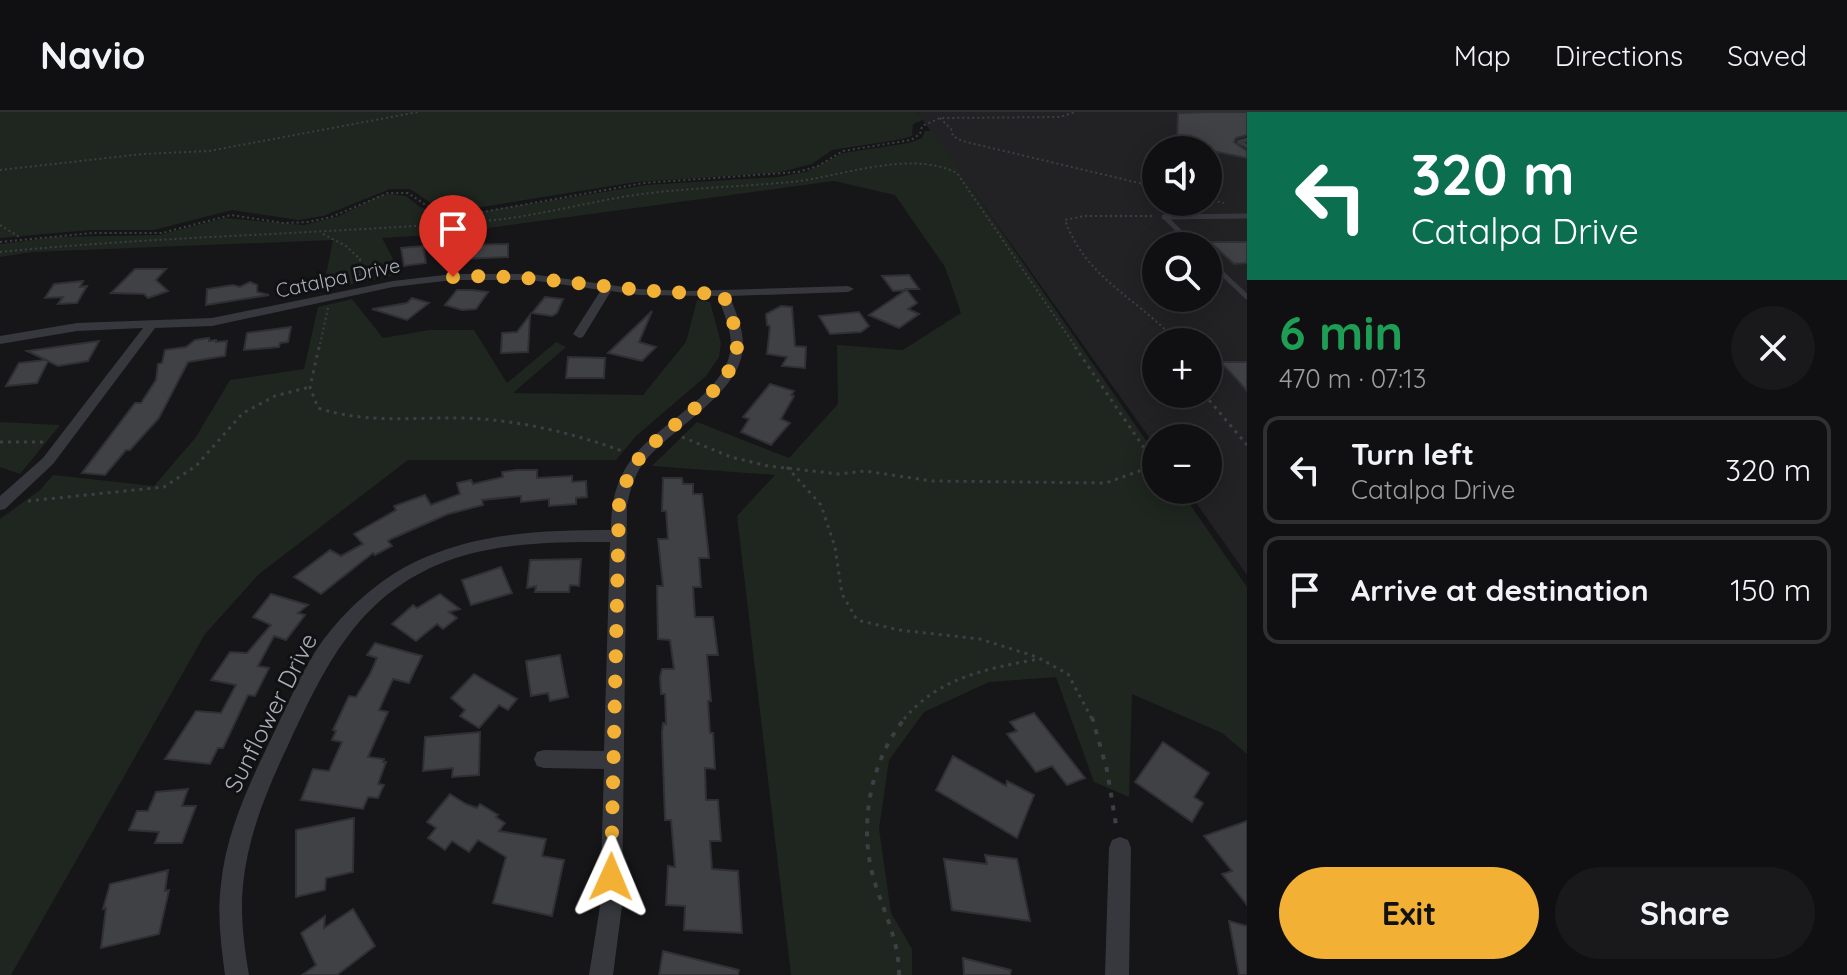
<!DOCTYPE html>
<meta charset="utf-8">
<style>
:root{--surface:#101012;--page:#19191b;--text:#f1f3f6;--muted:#9c9d9f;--line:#303032;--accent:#f2b134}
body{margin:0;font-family:Quicksand,sans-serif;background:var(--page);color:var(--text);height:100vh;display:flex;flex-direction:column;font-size:30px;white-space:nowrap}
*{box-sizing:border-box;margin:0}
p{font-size:26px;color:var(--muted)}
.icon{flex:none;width:44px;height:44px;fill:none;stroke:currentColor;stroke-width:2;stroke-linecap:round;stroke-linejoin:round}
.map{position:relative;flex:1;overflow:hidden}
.drawer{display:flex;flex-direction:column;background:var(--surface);width:600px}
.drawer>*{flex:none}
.top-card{background:#0b6e4f;color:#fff;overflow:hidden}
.tools{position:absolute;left:1142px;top:24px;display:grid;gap:16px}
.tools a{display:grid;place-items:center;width:80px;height:80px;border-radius:50%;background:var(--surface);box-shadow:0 4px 20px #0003,0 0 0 2px var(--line);font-size:40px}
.pin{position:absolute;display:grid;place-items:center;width:68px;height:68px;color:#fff;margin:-82px -34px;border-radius:50% 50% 50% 0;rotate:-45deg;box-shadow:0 0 8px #0007}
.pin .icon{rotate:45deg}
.me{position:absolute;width:88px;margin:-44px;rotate:1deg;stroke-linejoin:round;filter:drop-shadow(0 0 6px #0008)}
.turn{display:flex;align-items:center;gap:28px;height:168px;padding:0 32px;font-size:36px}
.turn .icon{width:104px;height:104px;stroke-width:2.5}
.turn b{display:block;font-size:56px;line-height:68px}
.round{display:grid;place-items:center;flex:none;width:84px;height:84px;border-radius:42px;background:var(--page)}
.overview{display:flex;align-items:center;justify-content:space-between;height:136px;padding:0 32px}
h1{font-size:48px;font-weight:800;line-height:60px;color:#1e9e55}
.action{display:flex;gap:16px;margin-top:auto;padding:16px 32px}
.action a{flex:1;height:92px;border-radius:48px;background:var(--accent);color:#111;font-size:32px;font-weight:800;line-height:92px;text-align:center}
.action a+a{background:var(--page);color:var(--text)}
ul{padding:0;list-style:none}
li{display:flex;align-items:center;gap:24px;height:108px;margin:0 16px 12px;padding:0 16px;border:4px solid var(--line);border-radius:16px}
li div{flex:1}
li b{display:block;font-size:30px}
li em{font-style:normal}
header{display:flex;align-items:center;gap:48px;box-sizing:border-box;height:112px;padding:0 40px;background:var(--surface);border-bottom:2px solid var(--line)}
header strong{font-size:38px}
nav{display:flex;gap:44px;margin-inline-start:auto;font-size:28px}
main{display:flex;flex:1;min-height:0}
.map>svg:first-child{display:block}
.built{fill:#222225;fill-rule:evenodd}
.green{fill:#1e261f}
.building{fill:#404145;stroke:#303034;stroke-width:2}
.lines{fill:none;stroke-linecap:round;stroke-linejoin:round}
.path-far2{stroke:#3d3f44;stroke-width:2;stroke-dasharray:2 3;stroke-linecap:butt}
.path-far1{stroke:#3d3f44;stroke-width:3;stroke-dasharray:3 5;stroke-linecap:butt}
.path{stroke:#3d3f44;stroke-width:4;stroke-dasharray:5 8;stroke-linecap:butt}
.service-far1{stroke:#37383d;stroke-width:4}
.service{stroke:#37383d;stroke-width:5}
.minor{fill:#37383d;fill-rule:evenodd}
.route{stroke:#f2b134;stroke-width:14;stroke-dasharray:0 25.2}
.labels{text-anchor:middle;stroke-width:6;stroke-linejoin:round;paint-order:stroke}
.far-street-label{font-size:20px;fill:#a8adb8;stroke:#111113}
.street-label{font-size:24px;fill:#a8adb8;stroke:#111113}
</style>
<header>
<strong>Navio</strong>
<nav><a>Map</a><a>Directions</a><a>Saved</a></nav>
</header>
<main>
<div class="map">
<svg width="1247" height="863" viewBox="0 0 1247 863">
<rect width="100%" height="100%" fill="#161618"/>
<path class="built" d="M917 0H1247V463L1187 378H1208V326H1156V335ZM1156 38H1208V90H1156ZM1156 134H1208V186H1156ZM1156 230H1208V282H1156Z"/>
<g class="green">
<polygon points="0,0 917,0 923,8 913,12 912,24 903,27 832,38 812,52 777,61 636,70 464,98 435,94 410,77 390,77 323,104 298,108 232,98 154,118 89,118 0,126"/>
<polygon points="925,19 932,19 1156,343 1156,378 1180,378 1247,475 1247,642 1222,621 1132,582 1129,685 1094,670 1056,565 989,570 924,600 889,648 879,717 891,801 912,837 912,863 791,863 737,404 775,363 652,354 697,310 789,346 838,292 837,233 903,238 961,201 945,155 895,83 834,69 444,122 382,126 401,162 323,178 333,128 32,140 0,145 0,132 55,125 159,123 225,106 304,113 339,104 379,84 391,82 406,84 420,95 433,100 461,103 646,73 778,65 806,60 843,41 909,31 922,26"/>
<polygon points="352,187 383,226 429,218 474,218 507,271 556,230 566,235 513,281 643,283 686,230 697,188 710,190 721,231 719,245 706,264 636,324 616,348 408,348 259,462 205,522 11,863 0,863 0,407 40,378 53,363 154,374 196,325 230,268 304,257 318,195"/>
<polygon points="0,310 60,313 20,362 0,355"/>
</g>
<g class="building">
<polygon points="1207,0 1247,0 1247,23 1236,26 1234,30 1247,39 1247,46 1177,32 1178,1"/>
<polygon points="1210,130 1247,130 1247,151 1234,152"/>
<polygon points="508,132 508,145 460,147 462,133"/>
<polygon points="423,134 426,151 404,154 401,136"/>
<polygon points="135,157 166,157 156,168 168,179 148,186 144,182 111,181"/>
<polygon points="909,163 919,177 906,177 917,191 908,197 919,202 899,216 869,203 906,178 893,179 882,164"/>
<polygon points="83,169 80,175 87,174 77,191 58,192 63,185 45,186 54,172"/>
<polygon points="250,170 257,173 257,180 269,183 206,193 207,177 233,173 240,175"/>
<polygon points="457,178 472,178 488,180 476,197 462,198 445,193"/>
<polygon points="545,185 563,187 557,201 552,204 532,201"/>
<polygon points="412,186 429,191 407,208 372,197 407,191"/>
<polygon points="781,194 792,195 795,234 806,235 805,256 782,254 787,245 767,242 770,214 767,213 766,202"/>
<polygon points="652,199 639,230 656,235 642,249 608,241"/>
<polygon points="859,200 869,214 861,220 830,222 819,204"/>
<polygon points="530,203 528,240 501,241 502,221 517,220"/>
<polygon points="291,215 288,230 280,231 279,235 244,238 247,221"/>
<polygon points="209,226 209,229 216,228 216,230 227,229 225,244 188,250 159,306 130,338 126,338 105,363 82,361 135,291 141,291 156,268 158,252 162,251 165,238 186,235 195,228"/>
<polygon points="99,229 88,249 58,254 48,249 37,271 6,274 19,251 46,248 27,239"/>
<polygon points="568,245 605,246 604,266 566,266"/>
<polygon points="1220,250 1247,250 1247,279 1232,262"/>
<polygon points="770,272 794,279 791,283 794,284 781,307 790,311 771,333 741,320 749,307 743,305"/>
<polygon points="517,358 537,358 537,366 572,364 572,370 586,369 587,385 576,386 576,392 549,394 549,387 521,390 521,384 482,388 483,393 448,402 391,427 388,429 392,434 375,443 373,441 321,482 294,465 330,438 341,444 363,432 354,422 396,398 394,394 425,383 431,393 460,382 457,371 471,368 473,372 503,365 502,360"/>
<polygon points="663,366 682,366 683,372 693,372 693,382 702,382 709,446 699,446 701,475 693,475 695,505 713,505 718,543 707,543 711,589 708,589 710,621 713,621 715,657 705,656 706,688 718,688 721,729 710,729 712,757 738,759 742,821 684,818 685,794 666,793 668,754 675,755 671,708 665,708 662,621 663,611 666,612 665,582 661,582 660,565 662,557 674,557 670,528 658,527 657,474 663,474 658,427 668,427 666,399 662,399"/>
<polygon points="581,447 579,474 570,473 569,480 535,480 536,474 527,476 530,448"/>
<polygon points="501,455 512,481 471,493 462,468"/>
<polygon points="271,482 308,493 298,501 305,503 286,528 274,524 258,554 269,556 255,584 248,583 223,636 218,636 210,652 165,647 196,599 221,601 236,573 211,568 230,540 247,541 271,513 253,505"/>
<polygon points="440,482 460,497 449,500 457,506 443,517 437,512 416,529 392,512 413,493 417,496"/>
<polygon points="375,531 422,544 409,571 393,567 379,598 388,600 368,645 384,647 383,650 386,650 378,672 384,673 378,686 368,685 363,697 301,688 313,657 329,659 342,630 332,628 336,619 333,618 349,584 356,585 370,562 377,546 367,543"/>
<polygon points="560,543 568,585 550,589 548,581 531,584 526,549"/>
<polygon points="474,562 517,587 508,598 499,593 479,616 460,604 465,598 451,586"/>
<polygon points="1034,601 1085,666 1067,673 1052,654 1036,660 1007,622 1017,619 1010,610"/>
<polygon points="480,620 479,663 452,665 453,656 423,659 425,625"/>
<polygon points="1163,630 1209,661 1194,685 1203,691 1192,710 1135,670"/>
<polygon points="953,644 1006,674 1007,669 1034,683 1017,726 936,678"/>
<polygon points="188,677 182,694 196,694 182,731 155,731 159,720 129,718 137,699 148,699 156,680"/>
<polygon points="450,682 466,692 477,696 480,692 498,703 496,705 505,711 499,719 546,727 542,744 564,748 552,804 493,791 506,745 478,728 469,740 452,729 445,738 428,726 436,716 427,710"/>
<polygon points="354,706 353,760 326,766 325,778 296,785 296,718"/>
<polygon points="1247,709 1247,793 1222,762 1232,759 1204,724"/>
<polygon points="985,743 1017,747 1030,809 952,798 944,747 987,752"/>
<polygon points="168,758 165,779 169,778 159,822 101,836 106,796 103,797 110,772"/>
<polygon points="353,797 375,834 337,863 302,863 316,853 301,821 325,804 324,816"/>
<polygon points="1229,809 1247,814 1247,863 1239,863"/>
<polygon points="663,839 739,858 738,863 659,863"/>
<polygon points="963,846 1011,858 1010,863 964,863"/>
</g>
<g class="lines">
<g class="path-far2">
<polyline points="940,6 951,17 953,24 962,29 1156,75"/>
<polyline points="0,58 143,42 209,39 418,0"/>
<polyline points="1208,87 1224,91"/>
<path d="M1152 104H1084L1065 108C1086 167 1138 186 1177 230"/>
<polyline points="0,113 21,126"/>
<polyline points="323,122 346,134 360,147 359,165"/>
<polyline points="0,130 93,121 162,121 231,103 284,111 308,110 331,105 388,81 408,81 433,98 483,100 644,71 798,60 818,54 843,39 911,28 920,22 922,14 940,6 1060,5 1075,0"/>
<path d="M0 140C161 124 323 122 484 109 532 105 580 92 628 84 681 76 737 75 791 70 842 65 909 37 957 61L1077 237"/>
<polyline points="319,237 328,196"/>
</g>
<g class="path-far1">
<path d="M319 235 310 275 318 296C367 312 413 305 464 306 519 308 573 321 625 340"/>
<polyline points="1204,282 1247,333"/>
<polyline points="682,325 731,345 768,354 839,362 865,359 932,369 1106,371 1142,358 1151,346 1075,235"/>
<polyline points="0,330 43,330"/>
<polyline points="787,355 821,393 835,435 842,482 857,508 899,518 980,527 1037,545 1068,562 1092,607"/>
<polyline points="28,389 164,375 196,354 243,301 275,284 310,275"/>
<path d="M904 607C939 565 987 557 1038 547"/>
</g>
<g class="path">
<polyline points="1092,605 1107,658 1117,719"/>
<path d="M899 863C899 828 884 801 874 768 858 714 870 648 906 605"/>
</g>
<g class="service-far1">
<polyline points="1247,28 1239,30 1247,34"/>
<polyline points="1164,105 1247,104"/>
</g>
<g class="service">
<polyline points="1164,105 1247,104"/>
<polyline points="1165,105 1194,134"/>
<polyline points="1208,148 1247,185"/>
</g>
<g class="minor">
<path d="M453 162H531L639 177 688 179 848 174 854 177 848 180 730 184C735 199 743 215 743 232 744 281 669 316 642 353 634 365 630 379 627 393L622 794 613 863H589L600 794 604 657 544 656 537 654 534 647 537 640 544 638 604 639 610 430C552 430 492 430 437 453 356 488 325 555 290 629 268 675 248 722 243 773 240 803 244 833 249 863H225C221 833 217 803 221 772 227 713 255 661 280 608 295 577 309 544 331 518 356 488 389 460 426 445 485 420 548 418 611 418 611 392 615 370 631 348 657 311 729 281 731 233 731 216 723 200 718 184L639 183 611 179 583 225 579 226 573 222 601 178 531 168H453L393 175 212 214 155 216 53 352 5 397 0 398V384L43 346 143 216 77 219 0 232V224L77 211 212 206 393 169Z"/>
<polygon points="1120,725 1128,728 1131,736 1129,863 1105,863 1109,736 1112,728"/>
</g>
</g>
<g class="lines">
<path class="route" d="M453 165C544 160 632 184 723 181 728 198 738 217 737 234 734 280 664 313 638 348 628 362 623 377 619 393L611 765"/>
</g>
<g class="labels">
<g class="far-street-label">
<text transform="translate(338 166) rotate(-12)" y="7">Catalpa Drive</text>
</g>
<g class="street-label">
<text transform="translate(271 601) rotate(-63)" y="8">Sunflower Drive</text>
</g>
</g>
</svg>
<div class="tools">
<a><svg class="icon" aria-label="sound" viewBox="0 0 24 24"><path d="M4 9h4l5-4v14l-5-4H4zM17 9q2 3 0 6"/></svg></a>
<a><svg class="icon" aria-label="search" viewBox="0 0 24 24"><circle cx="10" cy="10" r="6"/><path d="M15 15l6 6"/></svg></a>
<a>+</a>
<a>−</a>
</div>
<div class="pin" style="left:453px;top:165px;background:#d93025"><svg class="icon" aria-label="arrive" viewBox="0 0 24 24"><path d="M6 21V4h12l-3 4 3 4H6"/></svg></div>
<svg class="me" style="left:611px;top:765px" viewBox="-20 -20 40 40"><path d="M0-17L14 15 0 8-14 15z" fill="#f2b134" stroke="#fff" stroke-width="4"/></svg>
</div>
<section class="drawer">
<div class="top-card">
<div class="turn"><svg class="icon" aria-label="left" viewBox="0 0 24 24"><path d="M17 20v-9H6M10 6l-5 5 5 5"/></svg><div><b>320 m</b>Catalpa Drive</div></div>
</div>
<div class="overview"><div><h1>6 min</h1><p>470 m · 07:13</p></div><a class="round"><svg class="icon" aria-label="close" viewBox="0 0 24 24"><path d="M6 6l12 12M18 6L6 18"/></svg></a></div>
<ul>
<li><svg class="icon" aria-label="left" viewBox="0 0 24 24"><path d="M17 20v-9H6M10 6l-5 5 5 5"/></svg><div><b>Turn left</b><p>Catalpa Drive</p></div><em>320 m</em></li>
<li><svg class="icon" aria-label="arrive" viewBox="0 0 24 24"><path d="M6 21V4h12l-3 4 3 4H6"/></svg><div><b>Arrive at destination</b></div><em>150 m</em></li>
</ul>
<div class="action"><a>Exit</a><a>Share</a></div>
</section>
</main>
